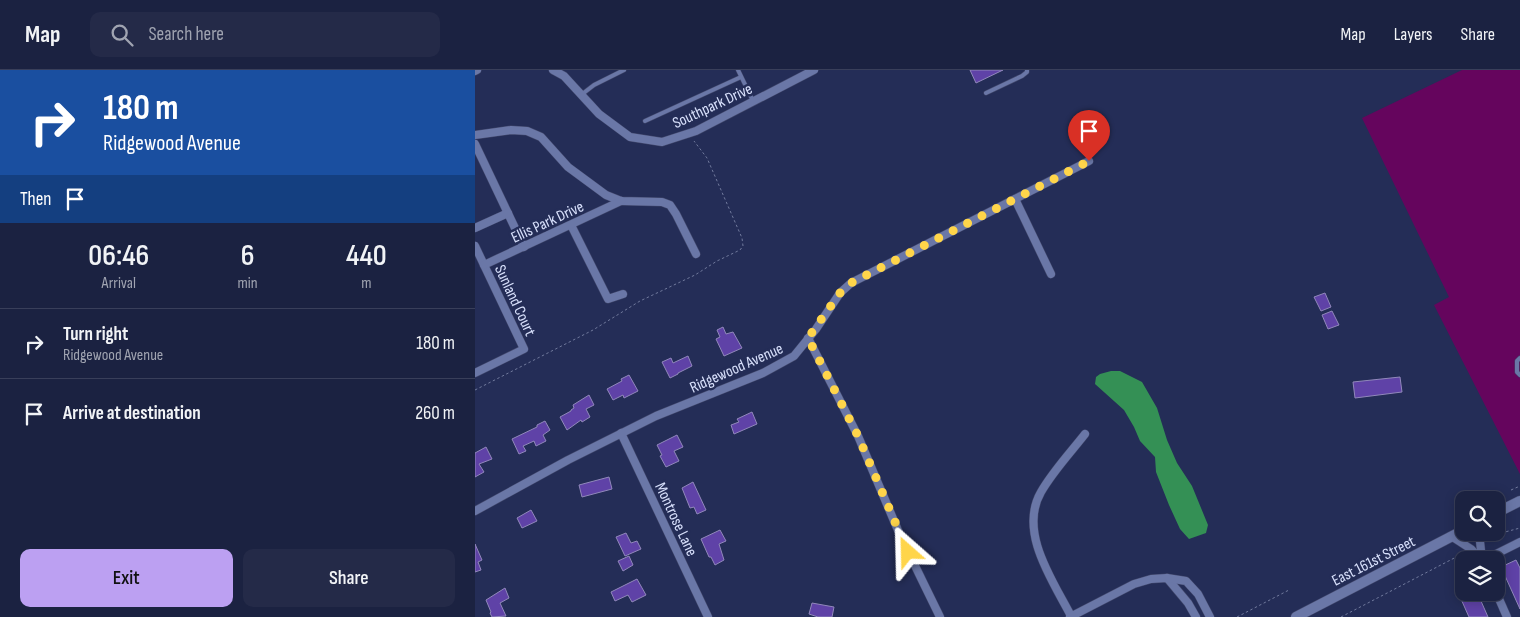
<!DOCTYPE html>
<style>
:root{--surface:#1b2241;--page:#242a48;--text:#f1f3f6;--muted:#a0a4b1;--line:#393f5a;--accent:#bca0f2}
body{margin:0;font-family:"Sofia Sans Condensed",sans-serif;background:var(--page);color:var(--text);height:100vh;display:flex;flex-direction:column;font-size:19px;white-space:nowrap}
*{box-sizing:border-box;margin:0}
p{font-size:16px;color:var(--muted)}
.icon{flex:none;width:28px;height:28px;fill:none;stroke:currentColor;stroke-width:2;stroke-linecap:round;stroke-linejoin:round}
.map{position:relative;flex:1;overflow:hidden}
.panel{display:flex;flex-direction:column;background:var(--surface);width:475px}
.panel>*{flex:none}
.guide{background:#1a4fa0;color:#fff;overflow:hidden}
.controls{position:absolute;left:980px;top:421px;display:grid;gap:10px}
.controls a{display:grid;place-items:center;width:50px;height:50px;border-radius:10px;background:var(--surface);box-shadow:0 2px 12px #0003,0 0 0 1px var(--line);font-size:25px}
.pin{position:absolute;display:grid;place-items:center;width:42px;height:42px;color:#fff;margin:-51px -21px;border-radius:50% 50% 50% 0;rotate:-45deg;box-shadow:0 0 5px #0007}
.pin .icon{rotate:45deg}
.me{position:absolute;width:55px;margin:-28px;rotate:335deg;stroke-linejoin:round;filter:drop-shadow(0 0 4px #0008)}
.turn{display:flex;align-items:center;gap:18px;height:105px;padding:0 20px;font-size:22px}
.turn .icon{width:65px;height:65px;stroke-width:2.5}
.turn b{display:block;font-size:35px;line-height:42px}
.then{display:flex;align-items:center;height:48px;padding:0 20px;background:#0003;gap:10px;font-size:19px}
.eta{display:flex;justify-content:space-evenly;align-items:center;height:85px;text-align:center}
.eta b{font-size:30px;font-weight:600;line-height:35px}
.primary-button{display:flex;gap:10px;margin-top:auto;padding:10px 20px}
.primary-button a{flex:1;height:58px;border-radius:10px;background:var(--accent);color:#111;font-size:20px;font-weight:600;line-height:58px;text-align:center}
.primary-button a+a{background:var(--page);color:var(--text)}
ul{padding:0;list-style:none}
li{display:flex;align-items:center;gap:15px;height:70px;padding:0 20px;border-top:1px solid var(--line)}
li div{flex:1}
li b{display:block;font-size:19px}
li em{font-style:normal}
header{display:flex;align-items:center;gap:30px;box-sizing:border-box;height:70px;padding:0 25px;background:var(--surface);border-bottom:1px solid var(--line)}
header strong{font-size:24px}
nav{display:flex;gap:28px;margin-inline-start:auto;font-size:18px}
.search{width:350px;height:45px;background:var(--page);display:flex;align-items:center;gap:12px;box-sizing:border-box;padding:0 18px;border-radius:10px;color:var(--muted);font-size:19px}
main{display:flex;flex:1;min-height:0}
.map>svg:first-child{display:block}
.green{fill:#65055d}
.water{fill:#349055}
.building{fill:#5f42a7;stroke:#9188bb}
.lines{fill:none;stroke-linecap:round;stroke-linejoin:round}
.lane-casing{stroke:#43496d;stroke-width:5}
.street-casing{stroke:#43496d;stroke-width:9}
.secondary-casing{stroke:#43496d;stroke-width:11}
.path{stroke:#717a9d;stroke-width:1;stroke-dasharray:2.5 2.5;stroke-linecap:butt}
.lane{stroke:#6a77a7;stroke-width:4}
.street{stroke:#6a77a7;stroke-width:8}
.secondary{stroke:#6a77a7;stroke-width:10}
.route{stroke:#ffd54a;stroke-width:9;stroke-dasharray:0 16.2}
.labels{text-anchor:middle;stroke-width:5;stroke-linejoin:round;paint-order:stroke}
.street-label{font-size:16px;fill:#d9e1fc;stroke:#242d57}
</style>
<header>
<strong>Map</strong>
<div class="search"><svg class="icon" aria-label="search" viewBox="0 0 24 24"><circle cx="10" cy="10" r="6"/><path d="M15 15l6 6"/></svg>Search here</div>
<nav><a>Map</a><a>Layers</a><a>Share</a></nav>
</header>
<main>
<section class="panel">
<div class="guide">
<div class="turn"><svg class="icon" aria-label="right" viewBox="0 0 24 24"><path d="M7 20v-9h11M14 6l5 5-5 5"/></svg><div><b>180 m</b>Ridgewood Avenue</div></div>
<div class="then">Then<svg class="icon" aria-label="arrive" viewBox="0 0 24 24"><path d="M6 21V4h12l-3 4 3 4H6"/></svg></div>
</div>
<div class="eta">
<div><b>06:46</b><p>Arrival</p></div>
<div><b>6</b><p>min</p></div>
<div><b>440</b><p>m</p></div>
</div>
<ul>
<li><svg class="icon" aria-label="right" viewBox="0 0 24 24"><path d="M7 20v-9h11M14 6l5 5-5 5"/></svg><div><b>Turn right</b><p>Ridgewood Avenue</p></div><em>180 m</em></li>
<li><svg class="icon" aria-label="arrive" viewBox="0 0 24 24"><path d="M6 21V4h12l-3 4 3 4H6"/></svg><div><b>Arrive at destination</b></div><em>260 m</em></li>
</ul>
<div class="primary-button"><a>Exit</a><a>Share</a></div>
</section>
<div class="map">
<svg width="1045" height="547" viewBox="0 0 1045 547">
<rect width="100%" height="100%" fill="#242d57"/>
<polygon class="green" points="987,0 1045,0 1045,404 959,235 974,227 887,48"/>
<polygon class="water" points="636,301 645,301 667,312 682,338 692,370 702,393 717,416 733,455 731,463 714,469 705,459 694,435 681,402 680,387 665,371 659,357 649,340 620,314 621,307 625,304"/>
<g class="building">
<polygon points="495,0 528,0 501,13"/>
<polygon points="850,223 856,237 846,241 839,227"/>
<polygon points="857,241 864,255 853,259 847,245"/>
<polygon points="248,257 251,264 258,262 267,278 249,286 241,269 245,267 242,260"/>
<polygon points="213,286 217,296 203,303 203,304 195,308 187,292 196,288 198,293"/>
<polygon points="154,305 163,321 149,328 148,325 138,330 132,319 147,311 146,309"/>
<polygon points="925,307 927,322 880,328 878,312"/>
<polygon points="114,325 119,335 111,339 115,347 107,352 106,350 92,360 85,347 96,341 96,340 99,338 98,335"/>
<polygon points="277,342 282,354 259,364 256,355 264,352 262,349"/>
<polygon points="70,351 75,360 68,365 71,371 61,376 59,371 48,376 51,381 44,384 37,369 62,357 62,355"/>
<polygon points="202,365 208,377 199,381 204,391 191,397 185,386 187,385 182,375"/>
<polygon points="11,377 17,389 4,394 9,402 0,407 0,383"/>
<polygon points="134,407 137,419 107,427 104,415"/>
<polygon points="218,412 231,440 222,444 219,437 215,438 207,418"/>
<polygon points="56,440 62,451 47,458 42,448"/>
<polygon points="245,460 251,471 244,474 249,490 240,495 236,487 234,487 226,469"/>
<polygon points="151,463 156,473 162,471 166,479 150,486 141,467"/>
<polygon points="0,474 7,490 3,492 6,500 0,502"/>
<polygon points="154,486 158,495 148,501 143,491"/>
<polygon points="1041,490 1045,498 1045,539 1026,497"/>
<polygon points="162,509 171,525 157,532 153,525 140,531 136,522"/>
<polygon points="989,517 989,522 1002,522 1013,547 994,547 982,520"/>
<polygon points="30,518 34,528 25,533 31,546 17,547 15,543 16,542 11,530"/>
<polygon points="337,533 359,537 357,547 343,547 334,544"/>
</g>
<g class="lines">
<g class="lane-casing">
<g id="lane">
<polyline points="263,0 278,31"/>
<polyline points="511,23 547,6 552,2 552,0"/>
<polyline points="106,25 119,15 149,0"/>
<polyline points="170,51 266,7"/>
<polyline points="1045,288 1042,291 1042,302 1045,305"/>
</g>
</g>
<g class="street-casing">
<g id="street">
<polyline points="78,0 89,6 124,44 155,67 187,72 221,61 339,0"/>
<polyline points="0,1 2,0"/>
<polyline points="0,65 36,60 52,61 66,67 93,97 131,125 146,131 187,132 195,135 201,144 221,184"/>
<polyline points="0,74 49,177"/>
<polyline points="540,129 576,204"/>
<polyline points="96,155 133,229 148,224"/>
<polyline points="0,158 33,143"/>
<polyline points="0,176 49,279 0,303"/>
<polyline points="9,195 146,131"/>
<polyline points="333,268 383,366 425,465 465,547"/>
<polyline points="146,363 233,547"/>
<polyline points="0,441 93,390 181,346 288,303 319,286 341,259 365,223 376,213 614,91"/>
<polyline points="1004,462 1007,490"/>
<polyline points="976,466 996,479 1006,490"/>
<polyline points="1009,490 1045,472"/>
<polyline points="692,508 713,533 721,547"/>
<polyline points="1021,522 1032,547"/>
<path d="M596 546C578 511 543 462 566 422 578 401 596 382 610 364"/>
<polyline points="595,547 659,514 676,509 692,508 711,511 723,524 735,547"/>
</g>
</g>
<g class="secondary-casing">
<g id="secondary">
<polyline points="1021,443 1045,431"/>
<polyline points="821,547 989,460"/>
</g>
</g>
<g class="path">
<polyline points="0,320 118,260 165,231 220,205 242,191 265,180 268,176 267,168 232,88 219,71"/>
<polyline points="1036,420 1045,416"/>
<polyline points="1013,470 1030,462 1045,458"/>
<polyline points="762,547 814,520"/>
<polyline points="866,547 987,484"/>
</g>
<use href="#lane" class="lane"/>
<use href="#street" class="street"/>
<use href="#secondary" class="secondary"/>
</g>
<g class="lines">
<polyline class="route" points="433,482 383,366 333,268 365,223 376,213 614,91"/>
</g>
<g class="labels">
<g class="street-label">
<text transform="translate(237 35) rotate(-25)" y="6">Southpark Drive</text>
<text transform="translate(72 151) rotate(-25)" y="6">Ellis Park Drive</text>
<text transform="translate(41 230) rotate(65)" y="6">Sunland Court</text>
<text transform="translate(261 297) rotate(-24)" y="6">Ridgewood Avenue</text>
<text transform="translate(202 449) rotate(65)" y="6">Montrose Lane</text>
<text transform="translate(898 490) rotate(-27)" y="6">East 161st Street</text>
</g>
</g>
</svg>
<div class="controls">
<a><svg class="icon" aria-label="search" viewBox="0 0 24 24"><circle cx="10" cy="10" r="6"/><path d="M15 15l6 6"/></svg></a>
<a><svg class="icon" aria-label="layers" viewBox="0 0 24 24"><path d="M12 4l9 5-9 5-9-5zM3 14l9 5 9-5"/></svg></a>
</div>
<div class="pin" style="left:614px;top:91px;background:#d93025"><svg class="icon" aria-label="arrive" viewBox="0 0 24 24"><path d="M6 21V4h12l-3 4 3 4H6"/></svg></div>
<svg class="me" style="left:433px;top:482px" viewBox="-20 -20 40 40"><path d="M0-17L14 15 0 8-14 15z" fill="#ffd54a" stroke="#fff" stroke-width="4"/></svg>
</div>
</main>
